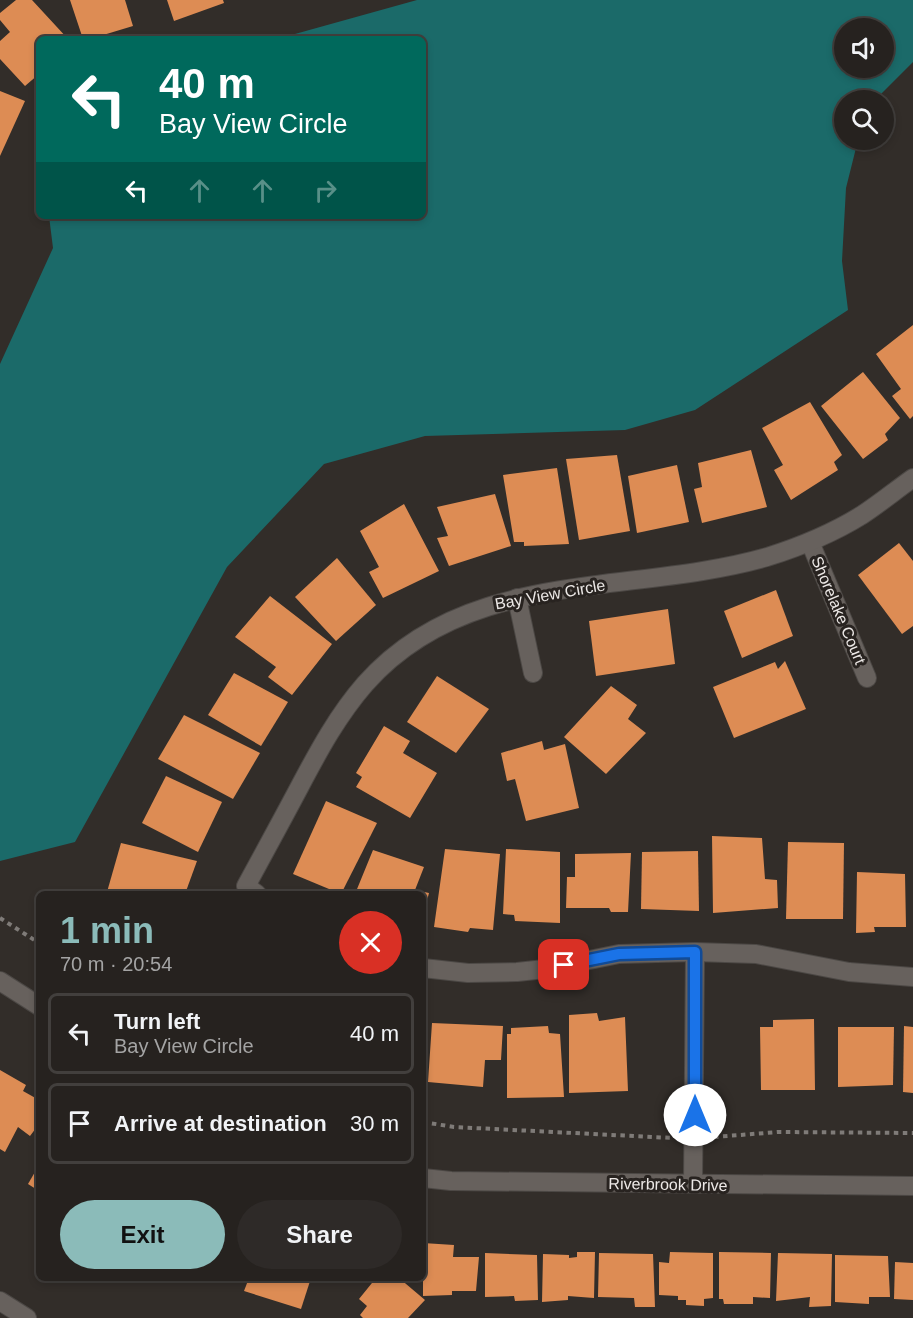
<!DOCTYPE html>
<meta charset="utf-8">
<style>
:root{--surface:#26221f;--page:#2e2a28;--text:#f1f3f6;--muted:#a4a4a4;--line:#423f3d;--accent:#8bbbb9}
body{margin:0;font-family:Helvetica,sans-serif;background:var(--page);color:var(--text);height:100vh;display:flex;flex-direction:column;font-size:22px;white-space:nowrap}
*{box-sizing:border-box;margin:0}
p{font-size:20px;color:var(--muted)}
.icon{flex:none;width:33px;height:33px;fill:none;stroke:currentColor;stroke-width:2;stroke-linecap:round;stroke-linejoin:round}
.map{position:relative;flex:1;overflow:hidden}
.sheet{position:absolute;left:36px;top:891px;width:390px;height:390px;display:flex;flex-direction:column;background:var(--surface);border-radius:9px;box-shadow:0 3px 9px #0003,0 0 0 2px var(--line)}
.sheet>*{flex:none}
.guide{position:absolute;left:36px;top:36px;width:390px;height:183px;border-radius:9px;box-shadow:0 3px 9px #0003,0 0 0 2px var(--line);background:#00695c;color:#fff;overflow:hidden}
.fabs{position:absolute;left:834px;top:18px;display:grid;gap:12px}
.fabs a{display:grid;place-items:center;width:60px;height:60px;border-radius:50%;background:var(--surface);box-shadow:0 3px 9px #0003,0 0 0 2px var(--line);font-size:30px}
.pin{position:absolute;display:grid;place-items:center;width:51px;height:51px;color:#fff;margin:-26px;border-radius:12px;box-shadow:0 3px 9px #0006}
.me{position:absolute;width:66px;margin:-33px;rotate:0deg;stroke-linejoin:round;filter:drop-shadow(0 0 4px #0008)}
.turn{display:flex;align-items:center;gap:21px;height:126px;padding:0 24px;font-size:27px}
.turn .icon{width:78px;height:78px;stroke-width:2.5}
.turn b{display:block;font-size:42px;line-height:51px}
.lanes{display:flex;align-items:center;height:57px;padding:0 24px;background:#0003;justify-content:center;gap:30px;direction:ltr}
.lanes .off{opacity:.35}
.round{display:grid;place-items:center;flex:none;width:63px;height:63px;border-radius:32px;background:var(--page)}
.summary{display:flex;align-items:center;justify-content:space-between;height:102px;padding:0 24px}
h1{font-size:36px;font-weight:800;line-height:45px;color:var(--accent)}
.button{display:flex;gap:12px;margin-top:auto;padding:12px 24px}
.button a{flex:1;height:69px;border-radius:36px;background:var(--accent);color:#111;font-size:24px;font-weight:800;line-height:69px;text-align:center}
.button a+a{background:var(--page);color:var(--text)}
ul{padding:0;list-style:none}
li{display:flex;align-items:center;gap:18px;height:81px;margin:0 12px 9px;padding:0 12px;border:3px solid var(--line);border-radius:9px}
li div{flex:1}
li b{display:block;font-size:22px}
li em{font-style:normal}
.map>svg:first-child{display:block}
.water{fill:#1b6a69;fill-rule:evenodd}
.building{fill:#dd8c54}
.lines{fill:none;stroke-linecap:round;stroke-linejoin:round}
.minor-casing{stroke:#4c4845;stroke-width:20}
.path{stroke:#7f7b78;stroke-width:4;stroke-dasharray:4.5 4.5;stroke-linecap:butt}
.minor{stroke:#67615d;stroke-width:18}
.route-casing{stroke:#114b97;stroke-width:15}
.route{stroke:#1a73e8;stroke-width:10}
.labels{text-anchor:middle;stroke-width:6;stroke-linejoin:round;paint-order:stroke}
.street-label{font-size:16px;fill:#ece8e6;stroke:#282320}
</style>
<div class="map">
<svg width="913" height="1318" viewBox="0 0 913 1318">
<rect width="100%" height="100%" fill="#322d29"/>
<path class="water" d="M417 0H913V62L875 100H844V140H858L846 188 842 261 848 310 695 410 625 430 425 436 324 464 227 567 75 842 0 861V364L53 248 49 216H423V39H277ZM844 28H884V68H844Z"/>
<g class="building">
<polygon points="16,0 32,0 68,39 39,39 39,74 25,86 0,59 0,41 10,32 0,20 0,13"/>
<polygon points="70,0 125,0 133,26 90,39 83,39"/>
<polygon points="167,0 223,0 224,3 174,21"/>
<polygon points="0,91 25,101 0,156"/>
<polygon points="913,325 913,416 910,419 892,396 901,389 876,354"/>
<polygon points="863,372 900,418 885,434 888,440 863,459 821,406"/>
<polygon points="810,402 842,455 834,462 838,470 791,500 774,470 783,465 762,428"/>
<polygon points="751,450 767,507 702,523 694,489 702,487 698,463"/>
<polygon points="617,455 630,531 579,540 566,459"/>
<polygon points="677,465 689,522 637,533 628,476"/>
<polygon points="557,468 569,544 524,546 524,542 514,542 503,475"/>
<polygon points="495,494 511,546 449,566 437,538 448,536 437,507"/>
<polygon points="404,504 439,571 383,598 369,572 379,567 360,531"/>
<polygon points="899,543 913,561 913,626 902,634 858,575"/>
<polygon points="337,558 376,605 336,641 295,597"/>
<polygon points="776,590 793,636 742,658 724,611"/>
<polygon points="270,596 332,644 292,695 268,677 276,667 235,637"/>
<polygon points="668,609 675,664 596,676 589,621"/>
<polygon points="785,661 806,709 734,738 713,687 775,662 778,669"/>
<polygon points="234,673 288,702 261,746 208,715"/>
<polygon points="437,676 489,709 456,753 407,722"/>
<polygon points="611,686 637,705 628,719 646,733 606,774 564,737"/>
<polygon points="184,715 260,753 233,799 158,759"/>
<polygon points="384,726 410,741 403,753 437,773 410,818 356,787 362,777 356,773"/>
<polygon points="542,741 544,750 565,744 579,808 526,821 515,779 507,781 501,753"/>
<polygon points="166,776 222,802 198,852 142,823"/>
<polygon points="326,801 377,823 341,894 293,874"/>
<polygon points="712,836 762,838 765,879 777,880 778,908 713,913"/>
<polygon points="788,842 844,843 843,919 786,919"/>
<polygon points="121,843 197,861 185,894 117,894 107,892"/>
<polygon points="445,849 500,854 493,930 470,928 468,932 434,927"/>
<polygon points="506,849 560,852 560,923 515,921 514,915 503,914"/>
<polygon points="373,850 424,867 415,890 429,893 424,912 423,894 355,894"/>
<polygon points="698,851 699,911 641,909 642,852"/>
<polygon points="631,853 628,912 611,912 609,908 566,908 567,877 575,877 575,854"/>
<polygon points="857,872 905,874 906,927 874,927 875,932 856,933"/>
<polygon points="597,1013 599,1021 625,1017 628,1091 569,1093 569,1015"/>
<polygon points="814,1019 815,1090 761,1090 760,1027 773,1027 773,1020"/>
<polygon points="432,1023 503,1026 501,1060 485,1060 483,1087 428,1082"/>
<polygon points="548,1026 549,1033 560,1034 564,1097 507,1098 507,1034 511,1034 511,1028"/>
<polygon points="904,1026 913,1027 913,1093 903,1092"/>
<polygon points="838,1027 894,1027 893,1085 838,1087"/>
<polygon points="0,1070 26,1085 23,1091 39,1100 39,1124 30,1136 18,1127 5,1152 0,1149"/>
<polygon points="39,1165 39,1191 28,1184"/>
<polygon points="423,1243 454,1245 453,1257 479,1257 476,1291 452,1291 452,1295 423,1296"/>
<polygon points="577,1252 595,1252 594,1298 568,1296 568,1300 542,1302 543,1254 569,1255 569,1258 577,1257"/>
<polygon points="670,1252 713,1253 713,1298 704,1299 704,1306 686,1305 686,1300 678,1300 678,1296 659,1295 659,1262 669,1263"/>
<polygon points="719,1252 771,1253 770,1298 753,1297 753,1304 724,1304 723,1299 719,1299"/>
<polygon points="485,1253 537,1255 538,1300 515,1301 514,1296 485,1297"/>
<polygon points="599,1253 653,1254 655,1307 635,1307 634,1298 598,1297"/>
<polygon points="778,1253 832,1254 831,1306 809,1307 810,1297 776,1301"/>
<polygon points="835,1255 888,1256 890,1297 869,1297 869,1304 835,1302"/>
<polygon points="895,1262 913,1263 913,1300 894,1299"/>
<polygon points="249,1278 311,1278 301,1309 244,1291"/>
<polygon points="376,1278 399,1278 425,1300 408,1318 363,1318 360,1315 367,1306 359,1299"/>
</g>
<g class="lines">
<g class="minor-casing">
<g id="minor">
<polyline points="810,542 867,678"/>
<polyline points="517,598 533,673"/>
<path d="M257 894 246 886C264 853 282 820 300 786 319 750 338 715 365 684 468 567 631 596 767 557 799 547 833 533 862 515 879 504 896 490 913 478"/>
<polyline points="423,968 468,973 517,972 545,969 619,954 695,952 756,954 849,972 913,977"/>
<polyline points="0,981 39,1006"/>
<polyline points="423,1178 451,1181 913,1186"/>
<polyline points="693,1184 695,952"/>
<polyline points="0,1301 27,1318"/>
</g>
</g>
<g class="path">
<polyline points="0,918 39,943"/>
<polyline points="423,1122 454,1127 673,1138"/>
<polyline points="714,1137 778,1132 913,1133"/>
</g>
<use href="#minor" class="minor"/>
</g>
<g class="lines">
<g class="route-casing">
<polyline id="route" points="564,965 619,954 695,952 695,1115"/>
</g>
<use href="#route" class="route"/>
</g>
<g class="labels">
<g class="street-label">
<text transform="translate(550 594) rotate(-10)" y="6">Bay View Circle</text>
<text transform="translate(839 610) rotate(67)" y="6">Shorelake Court</text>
<text transform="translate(668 1184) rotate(1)" y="6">Riverbrook Drive</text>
</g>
</g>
</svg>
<div class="fabs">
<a><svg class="icon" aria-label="sound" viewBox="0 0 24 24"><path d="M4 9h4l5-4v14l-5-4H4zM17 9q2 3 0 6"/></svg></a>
<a><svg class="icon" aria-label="search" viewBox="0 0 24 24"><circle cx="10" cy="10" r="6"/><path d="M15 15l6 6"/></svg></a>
</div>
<div class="pin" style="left:564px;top:965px;background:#d93025"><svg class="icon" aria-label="arrive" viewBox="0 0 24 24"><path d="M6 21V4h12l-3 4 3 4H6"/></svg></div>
<svg class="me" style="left:695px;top:1115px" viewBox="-20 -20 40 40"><circle r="19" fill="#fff"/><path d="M0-13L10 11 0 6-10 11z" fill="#1a73e8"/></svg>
<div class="guide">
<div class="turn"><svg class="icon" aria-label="left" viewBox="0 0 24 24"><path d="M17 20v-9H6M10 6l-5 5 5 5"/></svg><div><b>40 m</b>Bay View Circle</div></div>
<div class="lanes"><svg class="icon" aria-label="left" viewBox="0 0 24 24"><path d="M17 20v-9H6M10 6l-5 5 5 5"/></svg><svg class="icon off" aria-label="ahead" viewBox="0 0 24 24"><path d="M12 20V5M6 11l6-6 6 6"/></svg><svg class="icon off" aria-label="ahead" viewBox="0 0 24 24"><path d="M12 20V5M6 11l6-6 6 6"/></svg><svg class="icon off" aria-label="right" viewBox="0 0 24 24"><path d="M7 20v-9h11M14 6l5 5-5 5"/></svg></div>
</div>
<section class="sheet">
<div class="summary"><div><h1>1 min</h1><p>70 m · 20:54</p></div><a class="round" style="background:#d93025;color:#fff"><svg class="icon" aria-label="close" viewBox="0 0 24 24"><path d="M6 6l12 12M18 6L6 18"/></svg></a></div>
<ul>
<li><svg class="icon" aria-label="left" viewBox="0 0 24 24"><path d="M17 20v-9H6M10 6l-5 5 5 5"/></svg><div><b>Turn left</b><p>Bay View Circle</p></div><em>40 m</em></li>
<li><svg class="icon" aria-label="arrive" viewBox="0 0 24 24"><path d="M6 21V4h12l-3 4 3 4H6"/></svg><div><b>Arrive at destination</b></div><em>30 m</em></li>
</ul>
<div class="button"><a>Exit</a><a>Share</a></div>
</section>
</div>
